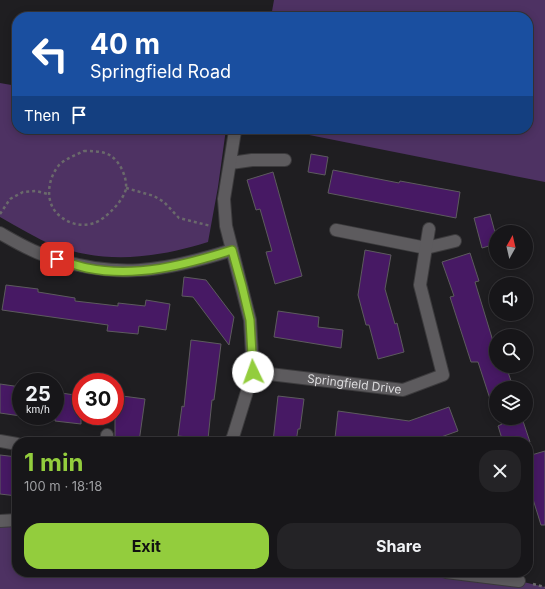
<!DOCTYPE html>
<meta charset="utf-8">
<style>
:root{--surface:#171619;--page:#242326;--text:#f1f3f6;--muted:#9e9fa2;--line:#363538;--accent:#93cd3d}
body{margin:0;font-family:Inter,sans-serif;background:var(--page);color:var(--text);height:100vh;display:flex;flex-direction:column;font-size:15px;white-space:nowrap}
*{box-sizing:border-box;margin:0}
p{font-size:13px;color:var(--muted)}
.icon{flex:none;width:22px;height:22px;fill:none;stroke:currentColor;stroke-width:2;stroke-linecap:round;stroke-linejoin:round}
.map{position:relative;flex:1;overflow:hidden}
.details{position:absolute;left:12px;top:437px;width:521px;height:140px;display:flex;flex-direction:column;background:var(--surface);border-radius:16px;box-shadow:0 2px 10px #0003,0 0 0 1px var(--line)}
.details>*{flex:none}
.top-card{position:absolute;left:12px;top:12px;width:521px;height:122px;border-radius:16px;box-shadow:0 2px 10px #0003,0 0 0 1px var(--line);background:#1a4fa0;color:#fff;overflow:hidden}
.needle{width:26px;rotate:8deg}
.buttons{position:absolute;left:489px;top:225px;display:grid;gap:8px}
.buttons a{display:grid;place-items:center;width:44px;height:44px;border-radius:50%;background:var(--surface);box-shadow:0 2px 10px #0003,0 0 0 1px var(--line);font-size:20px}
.speed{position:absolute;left:12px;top:373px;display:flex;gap:8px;font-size:20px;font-weight:700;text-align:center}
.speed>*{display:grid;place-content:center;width:52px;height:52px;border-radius:50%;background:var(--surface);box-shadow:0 2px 10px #0003,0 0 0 1px var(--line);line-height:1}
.speed small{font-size:10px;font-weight:400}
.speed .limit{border:6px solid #d22;background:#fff;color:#111}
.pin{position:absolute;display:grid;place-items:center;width:34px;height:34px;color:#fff;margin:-17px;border-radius:8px;box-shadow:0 2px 6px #0006}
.me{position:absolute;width:44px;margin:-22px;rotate:357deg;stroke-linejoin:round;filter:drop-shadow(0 0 3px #0008)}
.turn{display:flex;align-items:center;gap:14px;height:84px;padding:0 12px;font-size:18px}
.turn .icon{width:52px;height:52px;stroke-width:2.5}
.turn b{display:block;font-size:28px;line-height:34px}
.then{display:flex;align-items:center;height:38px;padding:0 12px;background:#0003;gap:8px;font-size:15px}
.round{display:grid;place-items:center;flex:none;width:42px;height:42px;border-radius:16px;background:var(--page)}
.overview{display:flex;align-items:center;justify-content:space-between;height:68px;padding:0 12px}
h1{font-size:24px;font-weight:700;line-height:30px;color:var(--accent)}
.button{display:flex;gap:8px;margin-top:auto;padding:8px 12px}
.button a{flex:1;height:46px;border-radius:16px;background:var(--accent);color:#111;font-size:16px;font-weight:700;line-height:46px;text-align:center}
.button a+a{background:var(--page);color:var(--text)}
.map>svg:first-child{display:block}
.green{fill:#4e3263}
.building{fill:#471964;stroke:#5d5b5e}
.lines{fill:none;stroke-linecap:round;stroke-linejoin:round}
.minor-casing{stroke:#3c3b3d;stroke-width:14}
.path{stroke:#6a696b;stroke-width:2.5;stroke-dasharray:3 3;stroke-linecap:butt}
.minor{stroke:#5d5b5e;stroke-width:12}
.route-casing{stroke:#608528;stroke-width:10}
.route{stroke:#93cd3d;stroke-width:7}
.labels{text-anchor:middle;stroke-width:3;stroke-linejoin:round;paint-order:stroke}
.street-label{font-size:12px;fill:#dcdbdd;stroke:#1f1e21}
</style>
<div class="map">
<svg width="545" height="589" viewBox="0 0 545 589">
<rect width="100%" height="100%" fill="#1f1e21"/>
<g class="green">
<polygon points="274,0 545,0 545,182 279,129 528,129 528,17 271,17"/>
<path d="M0 83 17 86V129H226L218 187 208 242C163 256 118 263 72 251 66 250 60 248 54 246 36 238 18 227 0 217Z"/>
<polygon points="17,520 17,572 446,572 519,581 545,587 545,589 0,589 0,521"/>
</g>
<g class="building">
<polygon points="311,154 328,157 325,175 308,172"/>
<polygon points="333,170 399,183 400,181 460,192 456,218 328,193"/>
<polygon points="273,172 302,276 275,284 266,252 272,251 260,209 256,210 247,180"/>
<polygon points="490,214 496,236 496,244 482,248 474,218"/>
<polygon points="365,250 391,255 385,289 395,324 397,323 404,352 378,359 369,325 366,325 358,295"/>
<polygon points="470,253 479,281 475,282 496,351 496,366 506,366 512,384 496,388 496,407 493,408 478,362 471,362 450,297 454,296 442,262"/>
<polygon points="184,277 206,280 234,317 229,345 193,297 182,296"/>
<polygon points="6,285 38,289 38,292 75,298 75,301 118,306 118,303 145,306 146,300 170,304 166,330 139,326 138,334 107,331 108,325 2,310"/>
<polygon points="278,311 319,317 318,327 343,330 341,348 274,337"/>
<polygon points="191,340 221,344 214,400 212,400 208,439 178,436 182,406 184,407"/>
<polygon points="0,384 21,387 21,416 0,413"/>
<polygon points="55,392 81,396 81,424 55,421"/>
<polygon points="115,395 145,399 139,442 115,442"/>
<polygon points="278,396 304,399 300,429 298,429 296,442 273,442"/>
<polygon points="449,407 458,431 427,442 366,442 335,438 338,411 409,421"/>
<polygon points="500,418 522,418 530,442 503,442 498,426 502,424"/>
<polygon points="545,451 545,525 541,525 528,483 528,456"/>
<polygon points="0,455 17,457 17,496 0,494"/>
</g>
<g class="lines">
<g class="minor-casing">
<g id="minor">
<polyline points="231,163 252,160 285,160"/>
<polyline points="336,230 426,248 455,241"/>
<path d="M0 233C14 241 29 250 44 255 114 280 163 272 232 250"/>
<path id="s1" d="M253 372 403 390 443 375 420 285 429 229"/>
<polyline points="0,441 17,444"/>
<polyline points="106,442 107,435"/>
<polyline points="230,442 233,437 253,372 250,320 226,226 224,199 235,131"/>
<polyline points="0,521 17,520"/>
<polyline points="446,572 519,581"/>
</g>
</g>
<g class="path">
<path d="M84 151C92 151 104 151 111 156 120 162 127 177 126 188 125 199 105 220 94 223 82 227 69 224 60 216 44 204 47 178 60 164 67 158 76 155 84 151Z"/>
<polyline points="126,188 154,196 164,202 179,218 211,226"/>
<polyline points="0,214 10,199 23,192 36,191 48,194"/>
<polyline points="533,584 545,587"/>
</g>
<use href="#minor" class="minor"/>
</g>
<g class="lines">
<g class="route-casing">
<path id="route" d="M57 259C67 262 77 266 87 268 136 278 185 265 232 250L242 286 250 320 253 372"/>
</g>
<use href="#route" class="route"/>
</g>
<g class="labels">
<g class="street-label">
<text dy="4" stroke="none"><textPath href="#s1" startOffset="102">Springfield Drive</textPath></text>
</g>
</g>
</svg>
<div class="buttons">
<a><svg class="needle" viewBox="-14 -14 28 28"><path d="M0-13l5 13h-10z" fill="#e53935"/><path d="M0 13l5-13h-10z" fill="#9e9fa2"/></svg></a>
<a><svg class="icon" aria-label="sound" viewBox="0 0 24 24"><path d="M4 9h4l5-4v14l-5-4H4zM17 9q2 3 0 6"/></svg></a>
<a><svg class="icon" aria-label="search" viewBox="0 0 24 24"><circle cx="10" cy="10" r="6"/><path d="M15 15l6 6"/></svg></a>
<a><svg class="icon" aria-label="layers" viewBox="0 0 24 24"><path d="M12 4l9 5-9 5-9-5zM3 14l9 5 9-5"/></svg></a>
</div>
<div class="speed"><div>25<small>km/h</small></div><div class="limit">30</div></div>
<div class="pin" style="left:57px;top:259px;background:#d93025"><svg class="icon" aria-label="arrive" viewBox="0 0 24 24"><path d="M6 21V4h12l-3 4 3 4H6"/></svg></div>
<svg class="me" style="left:253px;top:372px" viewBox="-20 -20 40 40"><circle r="19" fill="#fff"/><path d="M0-13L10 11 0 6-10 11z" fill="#93cd3d"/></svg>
<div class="top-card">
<div class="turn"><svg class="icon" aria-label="left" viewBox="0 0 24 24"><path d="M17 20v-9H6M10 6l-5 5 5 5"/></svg><div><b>40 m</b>Springfield Road</div></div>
<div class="then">Then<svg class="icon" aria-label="arrive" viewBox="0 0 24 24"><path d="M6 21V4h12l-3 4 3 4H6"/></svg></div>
</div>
<section class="details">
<div class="overview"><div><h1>1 min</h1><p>100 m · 18:18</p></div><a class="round"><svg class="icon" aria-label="close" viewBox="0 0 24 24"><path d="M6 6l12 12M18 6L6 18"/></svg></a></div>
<div class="button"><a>Exit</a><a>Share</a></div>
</section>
</div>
